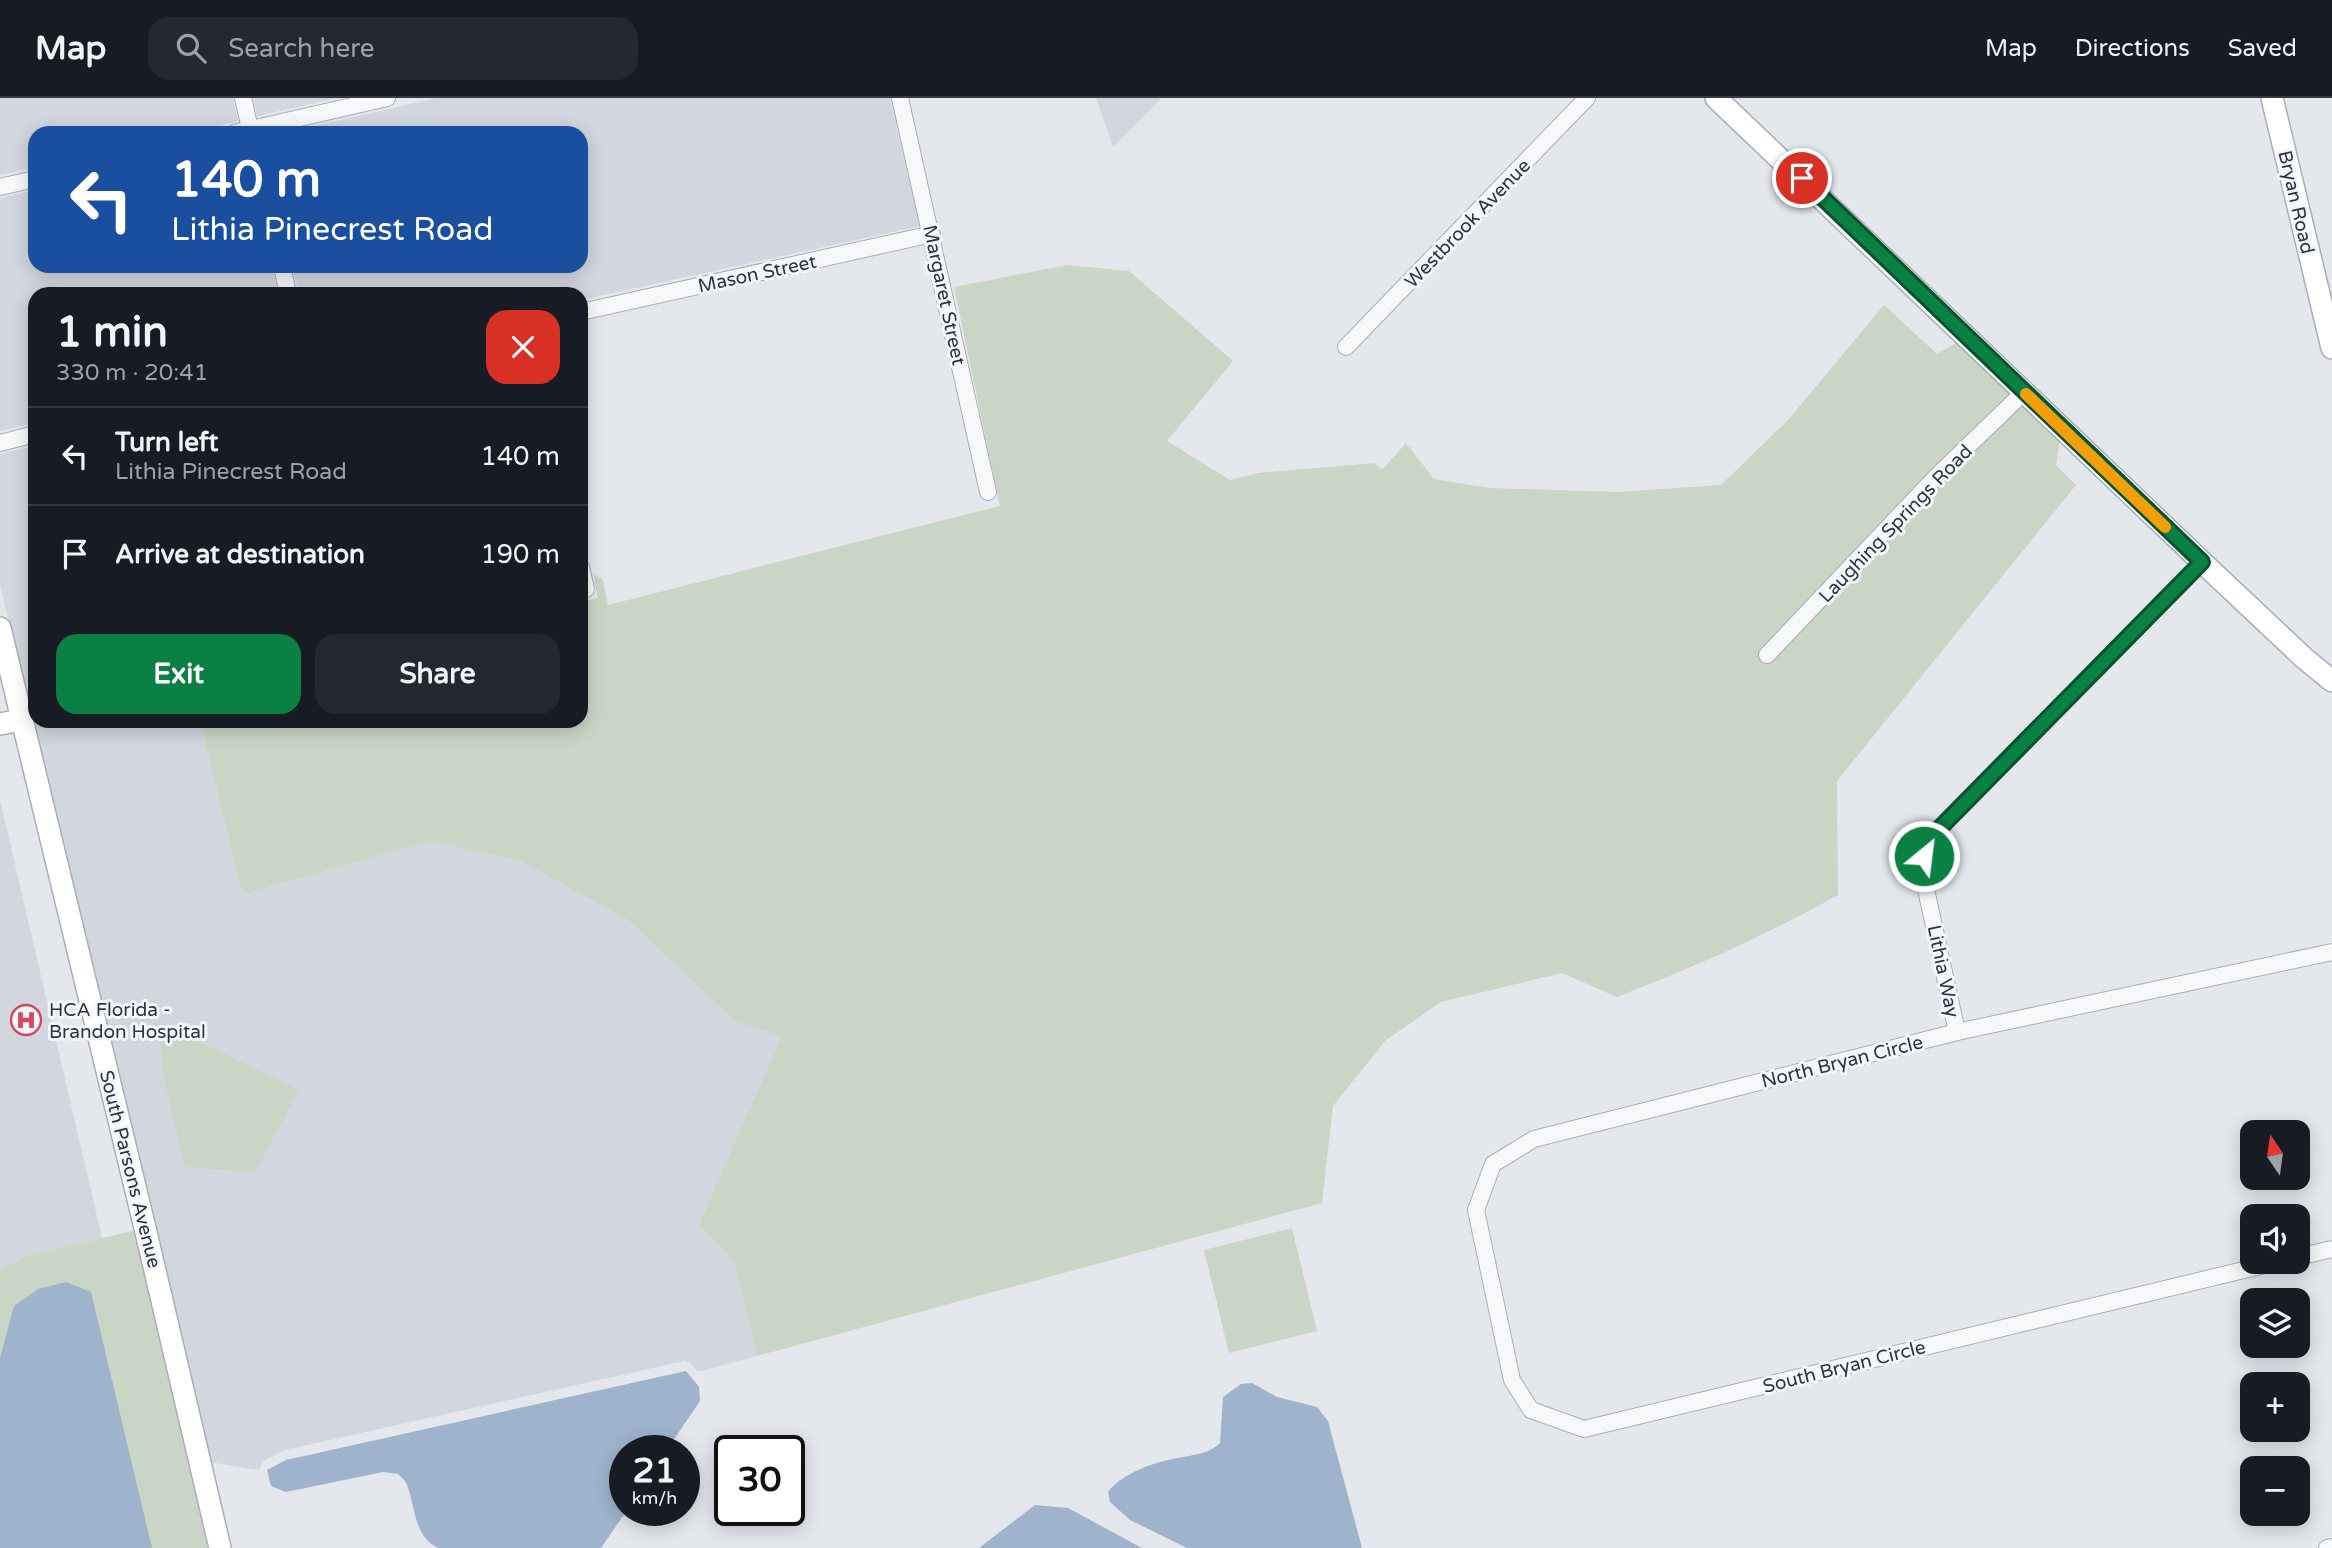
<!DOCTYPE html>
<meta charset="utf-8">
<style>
:root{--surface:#171b24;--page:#242831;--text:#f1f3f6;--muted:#9ea1a6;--line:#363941;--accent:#0b8043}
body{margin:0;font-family:"Varela Round",sans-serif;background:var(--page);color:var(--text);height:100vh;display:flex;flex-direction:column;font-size:26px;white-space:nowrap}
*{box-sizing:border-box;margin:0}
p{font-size:23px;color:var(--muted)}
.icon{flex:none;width:38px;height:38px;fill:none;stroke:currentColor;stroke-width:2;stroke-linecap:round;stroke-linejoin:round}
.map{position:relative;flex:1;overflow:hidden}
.details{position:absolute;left:28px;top:189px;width:560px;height:441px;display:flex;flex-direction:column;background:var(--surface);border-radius:21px;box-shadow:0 4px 18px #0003}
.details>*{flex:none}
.banner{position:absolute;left:28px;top:28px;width:560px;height:147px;border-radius:21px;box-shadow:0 4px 18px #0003;background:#1a4fa0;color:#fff;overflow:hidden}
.needle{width:46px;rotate:347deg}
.controls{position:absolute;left:2240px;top:1022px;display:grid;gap:14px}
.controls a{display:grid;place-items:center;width:70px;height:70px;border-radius:14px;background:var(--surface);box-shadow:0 4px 18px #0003;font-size:35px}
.speed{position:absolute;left:609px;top:1337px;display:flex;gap:14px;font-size:35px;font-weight:700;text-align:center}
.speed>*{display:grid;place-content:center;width:91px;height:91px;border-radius:50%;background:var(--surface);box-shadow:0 4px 18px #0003;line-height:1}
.speed small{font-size:18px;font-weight:400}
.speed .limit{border:4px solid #111;border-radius:10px;background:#fff;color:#111}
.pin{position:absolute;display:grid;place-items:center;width:60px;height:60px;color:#fff;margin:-30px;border:4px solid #fff;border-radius:50%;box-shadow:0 2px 7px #0007}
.me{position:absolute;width:77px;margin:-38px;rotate:29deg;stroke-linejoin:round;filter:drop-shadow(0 0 5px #0008)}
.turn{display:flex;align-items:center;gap:24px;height:147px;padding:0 28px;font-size:32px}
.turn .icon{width:91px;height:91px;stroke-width:2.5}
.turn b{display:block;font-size:49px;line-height:60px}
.round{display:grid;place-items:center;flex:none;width:74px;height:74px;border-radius:21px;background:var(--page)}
.headline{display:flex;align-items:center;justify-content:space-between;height:119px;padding:0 28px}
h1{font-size:42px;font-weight:800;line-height:52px}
.button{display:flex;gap:14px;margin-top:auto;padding:14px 28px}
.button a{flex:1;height:80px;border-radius:21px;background:var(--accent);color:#fff;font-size:28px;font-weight:800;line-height:80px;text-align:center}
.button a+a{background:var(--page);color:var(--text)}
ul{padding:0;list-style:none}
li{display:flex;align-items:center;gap:21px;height:98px;padding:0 28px;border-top:2px solid var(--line)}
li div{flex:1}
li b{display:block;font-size:26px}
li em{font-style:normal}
header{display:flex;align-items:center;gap:42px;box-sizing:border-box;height:98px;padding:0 35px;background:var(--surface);border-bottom:2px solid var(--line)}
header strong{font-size:33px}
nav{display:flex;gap:38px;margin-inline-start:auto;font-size:24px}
.search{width:490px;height:63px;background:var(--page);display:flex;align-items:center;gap:18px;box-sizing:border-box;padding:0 24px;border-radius:21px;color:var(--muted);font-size:26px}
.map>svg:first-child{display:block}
.built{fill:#d2d6de}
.green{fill:#c9d6c5}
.water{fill:#9fb4cc}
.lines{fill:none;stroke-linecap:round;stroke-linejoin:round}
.street-casing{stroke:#a9aeb7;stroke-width:18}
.secondary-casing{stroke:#a9aeb7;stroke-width:24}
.street{stroke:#f7f8fa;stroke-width:16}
.secondary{stroke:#fff;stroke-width:21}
.route-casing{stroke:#07532c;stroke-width:18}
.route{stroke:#0b8043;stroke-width:12}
.slow{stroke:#f59e0b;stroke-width:12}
.labels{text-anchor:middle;stroke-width:6;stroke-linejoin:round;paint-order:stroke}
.street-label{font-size:19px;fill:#2b3445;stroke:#f4f6f9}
.poi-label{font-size:19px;fill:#2b3445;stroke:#f4f6f9;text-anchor:start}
</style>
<header>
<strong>Map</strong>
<div class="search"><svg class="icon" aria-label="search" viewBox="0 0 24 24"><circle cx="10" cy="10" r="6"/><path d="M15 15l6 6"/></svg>Search here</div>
<nav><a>Map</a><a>Directions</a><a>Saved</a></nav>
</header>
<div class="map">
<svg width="2332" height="1450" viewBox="0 0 2332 1450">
<rect width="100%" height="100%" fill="#e4e7ec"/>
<g class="built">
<polygon points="0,0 233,0 238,23 184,35 35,35 35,69 0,77"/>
<polygon points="253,0 337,0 257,18"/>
<polygon points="437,0 890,0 920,128 581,202 581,196 299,196 292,168 581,168 581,35 284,35"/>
<polygon points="1096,0 1162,0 1113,49"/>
<polygon points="35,92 35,168 272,168 278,196 35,196 35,325 0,333 0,100"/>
<polygon points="35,348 35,623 200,623 241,790 250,795 431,743 522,764 628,822 736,924 783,938 699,1126 734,1163 757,1258 698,1274 690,1265 684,1263 285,1352 263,1363 259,1372 210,1364 149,1101 0,487 0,356"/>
<polygon points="0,702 102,1140 27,1158 0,1171"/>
</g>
<g class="green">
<path d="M1067 167 1129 173 1233 263 1167 343 1230 382 1258 375 1374 365 1382 372 1406 345 1434 381 1489 390 1618 394 1721 387 1788 322 1884 207 1937 256 1957 244 2060 342 2056 367 2076 387 1837 683 1838 797C1767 837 1693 870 1617 899L1562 875 1441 904 1386 942 1333 1008 1322 1105 757 1258 734 1163 699 1126 782 938 736 924 628 822 522 764 431 743 249 795 241 790 200 623H581V504L598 500 593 476 603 482 608 507 1000 408 954 189Z"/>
<polygon points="159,924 299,992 255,1074 185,1069 164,981"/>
<polygon points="145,1130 220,1450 0,1450 0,1171 27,1158"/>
<polygon points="1292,1130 1317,1233 1229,1255 1204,1152"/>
</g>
<g class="water">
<polygon points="66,1184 91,1194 152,1450 0,1450 0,1260 14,1208 38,1191"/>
<path d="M686 1273 699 1289 700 1303 666 1353H625V1412H627L601 1450H438C414 1438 416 1412 408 1390 407 1384 402 1380 398 1376L383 1374 286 1394 271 1388 267 1372 286 1362Z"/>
<path d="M1252 1285 1277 1299 1317 1309 1328 1323 1362 1450H1187L1130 1422 1110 1404 1108 1394C1122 1375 1155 1364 1178 1360 1195 1356 1207 1357 1220 1345L1223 1299 1241 1286Z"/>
<polygon points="1035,1407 1068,1410 1142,1450 979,1450"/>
</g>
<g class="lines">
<g class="street-casing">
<g id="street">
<polyline points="243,0 251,35"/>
<polyline points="900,0 988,394"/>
<polyline points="234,35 387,0"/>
<polyline points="0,89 35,81"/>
<polyline points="282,168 288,196"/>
<polyline points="581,214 932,136"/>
<polyline points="1346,249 1587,0"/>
<polyline points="0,345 35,336"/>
<polyline points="581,469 586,491 581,493"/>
<polyline points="1767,557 1935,380 2024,294"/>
<polyline points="1957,934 1922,773 1927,743 2202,464"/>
<polyline points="2298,1159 2332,1151"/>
<polyline points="2277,1164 1584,1331 1531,1312 1512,1282 1476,1112 1493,1066 1534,1041 1957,934 2332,854"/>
<polyline points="2327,1450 2332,1449"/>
</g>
</g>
<g class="secondary-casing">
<g id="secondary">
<polyline points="1716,0 2202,464 2304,560 2332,583"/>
<polyline points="2272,0 2332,250"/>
<polyline points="0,530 145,1130 220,1450"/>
<polyline points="0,626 22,622"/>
</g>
</g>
<use href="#street" class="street"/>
<use href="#secondary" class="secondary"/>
</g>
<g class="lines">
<g class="route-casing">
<polyline id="route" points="1802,80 2202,464 1927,743 1924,758"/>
</g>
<use href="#route" class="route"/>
<polyline class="slow" points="2026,296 2165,429"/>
</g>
<defs>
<g id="hospital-ring" transform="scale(1.575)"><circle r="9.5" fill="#f4f6f9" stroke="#d1495b" stroke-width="1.5"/><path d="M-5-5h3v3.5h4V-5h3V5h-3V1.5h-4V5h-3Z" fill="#d1495b"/></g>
</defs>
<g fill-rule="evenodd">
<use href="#hospital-ring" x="26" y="922"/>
</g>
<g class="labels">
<g class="street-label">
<text transform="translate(2297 104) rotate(77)" y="7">Bryan Road</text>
<text transform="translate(1467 125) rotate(-46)" y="7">Westbrook Avenue</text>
<text transform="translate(757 175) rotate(-12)" y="7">Mason Street</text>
<text transform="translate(945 197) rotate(78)" y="7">Margaret Street</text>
<text transform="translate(1895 425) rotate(-46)" y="7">Laughing Springs Road</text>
<text transform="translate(1944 873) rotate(78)" y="7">Lithia Way</text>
<text transform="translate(1842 963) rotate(-14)" y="7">North Bryan Circle</text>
<text transform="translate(131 1071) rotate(76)" y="7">South Parsons Avenue</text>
<text transform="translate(1844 1268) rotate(-14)" y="7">South Bryan Circle</text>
</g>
<g class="poi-label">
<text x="49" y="918">HCA Florida -<tspan x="49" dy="22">Brandon Hospital</tspan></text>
</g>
</g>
</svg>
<div class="controls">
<a><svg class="needle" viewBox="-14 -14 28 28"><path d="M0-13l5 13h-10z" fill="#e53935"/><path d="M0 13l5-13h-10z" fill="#9ea1a6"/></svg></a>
<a><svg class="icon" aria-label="sound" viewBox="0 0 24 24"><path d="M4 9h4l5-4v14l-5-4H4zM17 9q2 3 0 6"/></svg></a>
<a><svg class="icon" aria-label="layers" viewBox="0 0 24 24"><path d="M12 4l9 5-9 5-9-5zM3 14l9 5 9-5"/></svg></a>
<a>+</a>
<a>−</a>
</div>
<div class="speed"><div>21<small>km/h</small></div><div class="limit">30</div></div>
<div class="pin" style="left:1802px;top:80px;background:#d93025"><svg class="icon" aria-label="arrive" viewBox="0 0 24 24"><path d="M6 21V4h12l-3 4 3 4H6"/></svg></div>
<svg class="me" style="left:1924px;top:758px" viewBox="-20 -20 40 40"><circle r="17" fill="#0b8043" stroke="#fff" stroke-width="3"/><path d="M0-11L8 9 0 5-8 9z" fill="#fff"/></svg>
<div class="banner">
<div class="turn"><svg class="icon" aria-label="left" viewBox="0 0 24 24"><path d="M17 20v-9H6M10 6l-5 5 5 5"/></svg><div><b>140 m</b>Lithia Pinecrest Road</div></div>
</div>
<section class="details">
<div class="headline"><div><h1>1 min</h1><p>330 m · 20:41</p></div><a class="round" style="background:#d93025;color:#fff"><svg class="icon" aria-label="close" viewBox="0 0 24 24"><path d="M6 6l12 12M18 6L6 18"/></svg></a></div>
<ul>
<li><svg class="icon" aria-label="left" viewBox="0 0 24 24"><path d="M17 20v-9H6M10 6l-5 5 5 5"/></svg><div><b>Turn left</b><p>Lithia Pinecrest Road</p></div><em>140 m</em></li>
<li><svg class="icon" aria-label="arrive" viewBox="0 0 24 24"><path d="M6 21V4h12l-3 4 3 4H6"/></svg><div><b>Arrive at destination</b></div><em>190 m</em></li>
</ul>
<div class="button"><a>Exit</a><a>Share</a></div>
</section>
</div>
